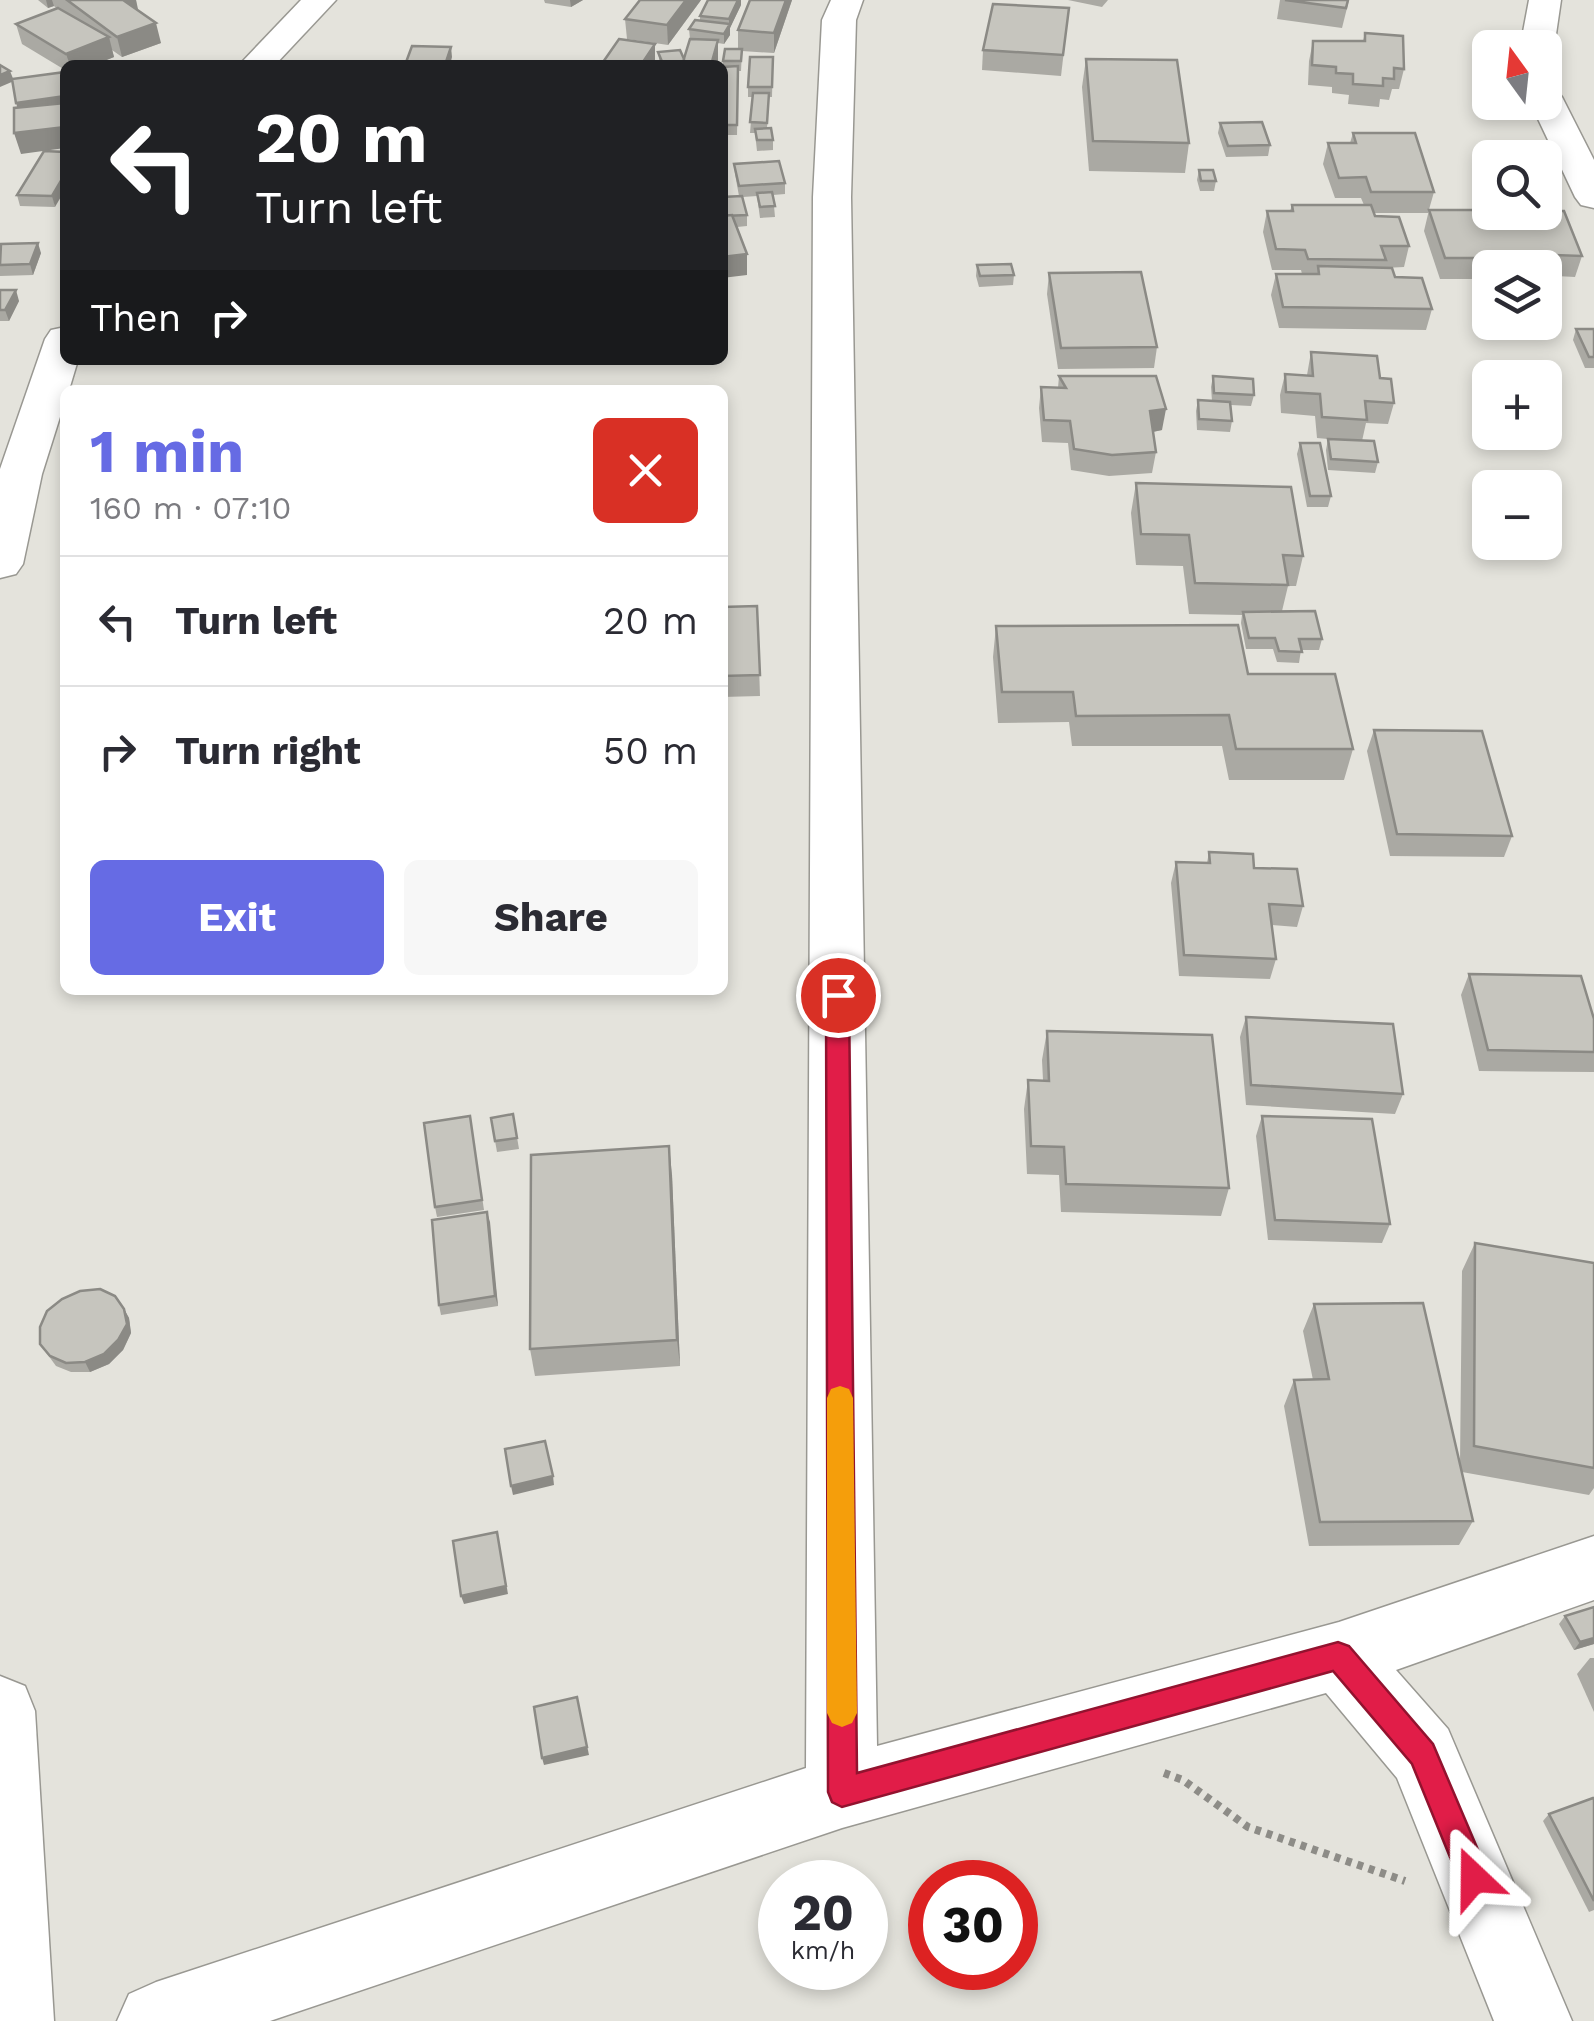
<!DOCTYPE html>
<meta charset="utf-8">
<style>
:root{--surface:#fff;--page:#f7f7f7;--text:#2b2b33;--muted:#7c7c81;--line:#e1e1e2;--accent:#666be4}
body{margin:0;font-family:"Work Sans",sans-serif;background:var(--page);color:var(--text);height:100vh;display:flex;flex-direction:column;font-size:38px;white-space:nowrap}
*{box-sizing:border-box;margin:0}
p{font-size:32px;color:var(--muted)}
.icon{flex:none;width:55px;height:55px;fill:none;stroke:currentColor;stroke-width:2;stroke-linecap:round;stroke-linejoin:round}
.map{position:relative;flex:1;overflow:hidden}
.details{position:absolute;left:60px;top:385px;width:668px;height:610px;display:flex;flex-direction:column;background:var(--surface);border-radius:15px;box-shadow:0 5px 15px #0003}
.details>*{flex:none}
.banner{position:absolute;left:60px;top:60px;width:668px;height:305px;border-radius:15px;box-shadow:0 5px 15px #0003;background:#202124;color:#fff;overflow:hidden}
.needle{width:65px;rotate:345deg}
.tools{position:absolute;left:1472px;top:30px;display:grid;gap:20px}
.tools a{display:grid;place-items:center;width:90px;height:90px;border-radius:15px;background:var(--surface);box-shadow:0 5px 15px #0003;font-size:50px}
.speed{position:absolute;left:758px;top:1860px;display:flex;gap:20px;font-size:50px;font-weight:700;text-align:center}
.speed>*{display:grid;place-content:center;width:130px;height:130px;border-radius:50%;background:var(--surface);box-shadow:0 5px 15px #0003;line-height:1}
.speed small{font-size:25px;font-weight:400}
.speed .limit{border:15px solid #d22;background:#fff;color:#111}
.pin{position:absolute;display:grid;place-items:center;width:85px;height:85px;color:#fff;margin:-42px;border:5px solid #fff;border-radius:50%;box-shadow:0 2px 10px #0007}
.me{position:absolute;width:110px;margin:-55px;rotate:337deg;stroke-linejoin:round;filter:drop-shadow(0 0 8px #0008)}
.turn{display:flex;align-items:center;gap:35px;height:210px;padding:0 30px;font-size:45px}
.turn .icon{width:130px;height:130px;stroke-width:2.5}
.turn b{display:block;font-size:70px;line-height:85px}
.then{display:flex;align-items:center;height:95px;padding:0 30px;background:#0003;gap:20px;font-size:38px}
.round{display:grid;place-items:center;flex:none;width:105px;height:105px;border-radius:15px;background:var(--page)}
.head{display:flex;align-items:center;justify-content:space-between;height:170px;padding:0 30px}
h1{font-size:60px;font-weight:700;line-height:75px;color:var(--accent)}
.cta{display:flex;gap:20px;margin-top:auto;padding:20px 30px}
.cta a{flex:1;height:115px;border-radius:15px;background:var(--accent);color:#fff;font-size:40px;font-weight:700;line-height:115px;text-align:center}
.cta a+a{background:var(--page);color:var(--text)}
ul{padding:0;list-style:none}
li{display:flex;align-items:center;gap:30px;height:130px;padding:0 30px;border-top:2px solid var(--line)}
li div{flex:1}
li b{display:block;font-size:38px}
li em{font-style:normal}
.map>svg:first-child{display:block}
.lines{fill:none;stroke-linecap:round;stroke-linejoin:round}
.minor-casing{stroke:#999892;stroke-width:3}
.path{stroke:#8d8c87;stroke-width:8;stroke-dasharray:6 6;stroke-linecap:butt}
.minor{fill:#fff;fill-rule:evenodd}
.wall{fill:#aaa9a3}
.shaded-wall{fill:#8b8a85}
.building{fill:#c6c5be;stroke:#8b8a85;stroke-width:2.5}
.route{fill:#e11d48;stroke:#92132f;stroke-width:2.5}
.slow{fill:#f59e0b}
</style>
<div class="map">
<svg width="1594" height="2021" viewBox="0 0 1594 2021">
<rect width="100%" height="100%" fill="#e4e3dc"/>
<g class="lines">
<g class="minor-casing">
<g id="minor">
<polygon points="301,0 336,0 275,65 239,65"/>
<polygon points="831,0 863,0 856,20 851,197 877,1746 1339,1622 1594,1536 1594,1600 1396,1670 1448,1729 1572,2021 1494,2021 1397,1778 1326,1693 842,1828 270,2021 117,2021 129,1994 156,1982 806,1768 813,197 822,20"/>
<polygon points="1529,0 1561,0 1554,48 1549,55 1545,56 1545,48 1520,48"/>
<polygon points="1545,87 1557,90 1562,97 1594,160 1594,208 1581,205 1575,197 1530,102 1545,102"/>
<polygon points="65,327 65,360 78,360 69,390 65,390 65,401 42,474 23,564 16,574 0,578 0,469 45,339 51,330"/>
<polygon points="0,1676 25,1686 35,1711 54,2021 0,2021"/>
</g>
</g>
<polyline class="path" points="1164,1773 1183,1780 1248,1827 1405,1881"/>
<use href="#minor" class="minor"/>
</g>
<g class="wall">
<polygon points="38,0 136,0 137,10 161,43 122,57 112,50 114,57 94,65 65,65 65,70 22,44 16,24 56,8 54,6 48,8"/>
<polygon points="544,0 583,0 571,7 545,3"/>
<polygon points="701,0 668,45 627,39 625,19"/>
<polygon points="750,0 792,0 774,53 742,51 741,71 738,71 737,135 722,135 723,61 738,49 738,30"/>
<polygon points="1068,0 1108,0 1102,7"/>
<polygon points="1280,0 1349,0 1342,28 1277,19"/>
<polygon points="741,5 730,28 730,35 724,44 718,43 718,65 660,65 658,52 684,59 690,39 689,29 700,20 700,16"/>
<polygon points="1069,8 1061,76 982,70 983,50"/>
<polygon points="1365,33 1404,69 1399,89 1392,89 1389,100 1380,99 1379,107 1348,104 1349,95 1332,93 1332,87 1308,85 1309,61 1313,41 1363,41"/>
<polygon points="773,57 772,97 769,97 767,128 773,140 773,150 757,151 755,133 750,133 753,97 748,97 748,87"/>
<polygon points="1086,59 1189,143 1185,173 1089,171 1082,87"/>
<polygon points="1220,123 1270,145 1268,156 1226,157 1218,133"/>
<polygon points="1353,133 1434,192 1428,213 1374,213 1375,216 1409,246 1404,267 1384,268 1432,309 1426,330 1279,328 1271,295 1276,274 1302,274 1301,270 1272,270 1263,232 1267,211 1290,211 1292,205 1364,205 1361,198 1335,198 1323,164 1328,143 1350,143"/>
<polygon points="44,151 55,207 20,206 17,195"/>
<polygon points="734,164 785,183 785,194 773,195 775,217 760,218 757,196 743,197 747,215 747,226 737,227 747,275 722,197 739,196 735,174"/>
<polygon points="1199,170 1216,181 1214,191 1200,191 1197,180"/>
<polygon points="1429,210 1582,256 1575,277 1556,276 1553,286 1545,286 1545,268 1490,268 1490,286 1476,286 1473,279 1440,279 1424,231"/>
<polygon points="0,245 41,253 33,275 0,276"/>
<polygon points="977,265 1014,275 1013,285 979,287 976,276"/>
<polygon points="1049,273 1157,347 1154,368 1058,369 1047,294"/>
<polygon points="0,290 19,301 9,321 0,321"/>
<polygon points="1481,299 1490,299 1490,322 1530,322 1529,326 1483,326 1478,309"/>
<polygon points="1576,329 1594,329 1594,368 1585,368 1573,340"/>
<polygon points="1311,352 1380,378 1394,403 1388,424 1366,423 1362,441 1378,462 1375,473 1328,470 1326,450 1328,439 1317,438 1315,416 1281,413 1280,395 1285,374 1307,375"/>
<polygon points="1059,376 1162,430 1153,432 1156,452 1152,473 1109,476 1071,470 1068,443 1042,442 1039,408 1041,387 1058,388"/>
<polygon points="1213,376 1254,395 1251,406 1231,405 1232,421 1230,432 1197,430 1196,411 1198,400 1212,401 1211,387"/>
<polygon points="1300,443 1331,496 1328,507 1307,507 1297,454"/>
<polygon points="1136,483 1303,556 1296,586 1288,586 1282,611 1322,639 1319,650 1301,650 1299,663 1277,662 1273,649 1246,649 1241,623 1242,615 1189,614 1183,566 1136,565 1131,513"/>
<polygon points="757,606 760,696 722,697 722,607"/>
<polygon points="996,626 1248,674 1353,749 1344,780 1229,780 1222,746 1072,746 1069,722 998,723 993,657"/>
<polygon points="1374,730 1512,836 1504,857 1390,856 1367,751"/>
<polygon points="1209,852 1254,868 1303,906 1297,927 1272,925 1276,959 1270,979 1179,976 1171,883 1176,862 1207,863"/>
<polygon points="1469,974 1594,1019 1594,1072 1479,1071 1461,995"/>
<polygon points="1246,1017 1403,1094 1395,1114 1246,1105 1240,1037"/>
<polygon points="1047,1031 1229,1188 1221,1216 1061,1212 1059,1175 1027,1174 1024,1109 1028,1080 1043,1080 1042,1060"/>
<polygon points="513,1114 519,1149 497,1152 491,1118"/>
<polygon points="470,1116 484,1210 437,1217 435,1207"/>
<polygon points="1262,1116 1390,1224 1382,1243 1268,1240 1256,1136"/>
<polygon points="672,1175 680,1366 535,1376 530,1349"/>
<polygon points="487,1212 498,1306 441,1315 439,1305"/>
<polygon points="1475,1243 1594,1263 1594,1488 1589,1495 1462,1472 1473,1521 1459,1545 1309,1546 1284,1406 1294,1380 1313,1380 1303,1331 1314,1304 1460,1464 1462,1271"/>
<polygon points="124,1309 129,1318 131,1333 123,1350 109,1364 90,1372 71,1372 56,1366 40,1344"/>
<polygon points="1594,1607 1594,1644 1574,1650 1559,1624 1565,1616"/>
<polygon points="1590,1658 1594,1658 1594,1712 1577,1674"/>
<polygon points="1594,1799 1594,1910 1589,1912 1543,1821 1549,1814"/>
</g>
<g class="shaded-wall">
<polygon points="46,0 52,0 54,6 48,8"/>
<polygon points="118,0 136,0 138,9 122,15"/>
<polygon points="570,0 583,0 571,7"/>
<polygon points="686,0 701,0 668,45 667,25"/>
<polygon points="738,0 741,0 741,5 730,28 730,35 724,44 724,34 729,26 729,19"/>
<polygon points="786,0 792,0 774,53 774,33"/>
<polygon points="156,23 161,43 122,57 117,37"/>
<polygon points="109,37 114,57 94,65 70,65 66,54"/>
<polygon points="718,40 718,65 711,65"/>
<polygon points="655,44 655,65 641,65"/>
<polygon points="451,47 452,57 450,65 445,65"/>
<polygon points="10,71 14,81 0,87 0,75"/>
<polygon points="65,96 65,117 22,123 16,103"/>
<polygon points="65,127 65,148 21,154 14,133"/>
<polygon points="65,174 65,190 55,207 52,196"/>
<polygon points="38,243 41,253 33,275 30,264"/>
<polygon points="747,254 747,275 722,278 722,257"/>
<polygon points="16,290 19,301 9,321 5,310"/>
<polygon points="1166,409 1162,430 1147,433 1150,411"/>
<polygon points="669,1146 672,1175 680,1366 677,1340"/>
<polygon points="487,1212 490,1222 498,1306 495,1296"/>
<polygon points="124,1309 129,1318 131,1333 123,1350 109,1364 90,1372 85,1362"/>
<polygon points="553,1476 554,1485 513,1495 511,1486"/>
<polygon points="497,1532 508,1594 464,1604 461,1596"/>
<polygon points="1594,1638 1594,1644 1574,1650 1580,1642"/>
<polygon points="577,1697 589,1755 544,1765 542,1758"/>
</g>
<g class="building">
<polygon points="67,0 123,0 156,23 117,37"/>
<polygon points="640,0 686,0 667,25 625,19"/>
<polygon points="708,0 738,0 729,19 700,16"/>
<polygon points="750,0 786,0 774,33 738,30"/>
<polygon points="1285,0 1348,0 1346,8"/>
<polygon points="993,4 1069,8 1063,55 983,50"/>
<polygon points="58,8 109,37 66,54 16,24"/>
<polygon points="695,20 730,24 724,34 689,29"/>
<polygon points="1365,33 1403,36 1404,69 1394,68 1394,79 1383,78 1383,86 1353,84 1353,74 1336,73 1336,67 1312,65 1313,41 1365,41"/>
<polygon points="619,39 655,44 641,65 601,65"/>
<polygon points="690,39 718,40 711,65 682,65"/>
<polygon points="412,46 451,47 445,65 405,65"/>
<polygon points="725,49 742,49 741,61 723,61"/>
<polygon points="680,50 684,59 683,62 663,64 658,52"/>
<polygon points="750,57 773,57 772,87 748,87"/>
<polygon points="1086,59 1177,60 1189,143 1093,141"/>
<polygon points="0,65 10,71 0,75"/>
<polygon points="738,66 737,125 722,125 722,67"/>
<polygon points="65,72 65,96 16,103 12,79"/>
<polygon points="753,93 769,93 767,123 750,122"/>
<polygon points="65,103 65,127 14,133 14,108"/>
<polygon points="1262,122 1270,145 1228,146 1220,123"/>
<polygon points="771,128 773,140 757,140 755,129"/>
<polygon points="1353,133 1415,133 1434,192 1371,192 1366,177 1339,178 1328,143 1356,143"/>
<polygon points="44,151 65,152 65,174 52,196 17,195"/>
<polygon points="779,161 785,183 739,186 734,164"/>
<polygon points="1199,170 1213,170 1216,181 1201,181"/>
<polygon points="772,192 775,206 760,207 757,193"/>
<polygon points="742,196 747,215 723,216 722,197"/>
<polygon points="1292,205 1371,205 1375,216 1399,217 1409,246 1381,246 1386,260 1308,259 1305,250 1276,249 1267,211 1293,211"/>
<polygon points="1429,210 1490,210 1490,212 1545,212 1545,211 1564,211 1582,256 1555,255 1559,265 1482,265 1479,258 1445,258"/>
<polygon points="732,215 747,254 722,257 722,216"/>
<polygon points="38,243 30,264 0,265 1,244"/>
<polygon points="1011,264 1014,275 980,276 977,265"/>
<polygon points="1318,266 1392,268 1395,277 1422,278 1432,309 1283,307 1276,274 1319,274"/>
<polygon points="1141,272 1157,347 1061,348 1049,273"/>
<polygon points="0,290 16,290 5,310 0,310"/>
<polygon points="1481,299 1490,299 1490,315 1487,315"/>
<polygon points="1576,329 1594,329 1594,357 1589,357"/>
<polygon points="1311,352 1377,356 1380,378 1391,379 1394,403 1365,401 1367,420 1322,417 1320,394 1286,392 1285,374 1313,376"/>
<polygon points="1059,376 1156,376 1166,409 1150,411 1156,452 1112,455 1074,449 1070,421 1044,420 1041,387 1066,388"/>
<polygon points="1213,376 1253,379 1254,395 1214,393"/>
<polygon points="1198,400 1230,402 1232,421 1199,419"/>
<polygon points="1328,439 1374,441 1378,462 1331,459"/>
<polygon points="1300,443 1320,443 1331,496 1310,496"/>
<polygon points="1136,483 1291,487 1303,556 1283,555 1288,585 1195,583 1189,535 1141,534"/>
<polygon points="757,606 760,675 722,676 722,607"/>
<polygon points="1315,611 1322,639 1299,639 1302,652 1279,651 1275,638 1249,638 1243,612"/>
<polygon points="1238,625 1248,674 1335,674 1353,749 1236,749 1229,715 1076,716 1073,692 1002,692 996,626"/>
<polygon points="1374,730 1482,731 1512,836 1397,834"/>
<polygon points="1209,852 1253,854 1254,868 1297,869 1303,906 1269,904 1276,959 1184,955 1176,862 1210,863"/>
<polygon points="1469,974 1581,976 1594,1019 1594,1052 1488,1050"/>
<polygon points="1246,1017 1393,1024 1403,1094 1251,1085"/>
<polygon points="1047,1031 1212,1035 1229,1188 1066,1184 1064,1147 1031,1146 1028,1080 1049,1081"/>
<polygon points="513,1114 517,1138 495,1141 491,1118"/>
<polygon points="470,1116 482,1200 435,1207 424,1123"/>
<polygon points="1262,1116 1372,1119 1390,1224 1275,1220"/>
<polygon points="669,1146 677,1340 530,1349 531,1155"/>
<polygon points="487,1212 495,1296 439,1305 432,1220"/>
<polygon points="1475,1243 1594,1263 1594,1468 1474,1446"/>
<polygon points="100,1289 115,1296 124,1309 127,1324 118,1340 104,1354 85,1362 66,1363 50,1356 40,1344 40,1327 47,1311 62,1299 80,1291"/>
<polygon points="1423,1303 1473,1521 1320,1522 1294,1380 1329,1379 1314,1304"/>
<polygon points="545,1441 553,1476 511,1486 505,1449"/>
<polygon points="497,1532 506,1586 461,1596 453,1541"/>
<polygon points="1594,1607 1594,1638 1580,1642 1565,1616"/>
<polygon points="577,1697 587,1747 542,1758 534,1707"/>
<polygon points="1593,1798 1594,1799 1594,1901 1549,1814"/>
</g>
<polygon class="route" points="838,986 849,995 857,1773 1338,1642 1349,1646 1433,1744 1490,1878 1485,1889 1474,1894 1463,1889 1412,1764 1333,1671 842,1807 832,1802 828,1792 826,995"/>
<polygon class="slow" points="840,1386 849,1389 853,1398 857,1713 852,1723 842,1727 832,1723 827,1713 827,1398 831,1389"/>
</svg>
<div class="tools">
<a><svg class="needle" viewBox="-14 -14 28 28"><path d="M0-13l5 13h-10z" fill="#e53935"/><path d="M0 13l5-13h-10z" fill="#7c7c81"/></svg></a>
<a><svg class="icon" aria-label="search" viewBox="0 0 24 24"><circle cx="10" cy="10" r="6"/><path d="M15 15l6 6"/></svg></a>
<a><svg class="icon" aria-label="layers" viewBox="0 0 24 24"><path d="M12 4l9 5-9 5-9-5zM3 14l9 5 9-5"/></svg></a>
<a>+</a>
<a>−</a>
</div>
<div class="speed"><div>20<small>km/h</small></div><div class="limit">30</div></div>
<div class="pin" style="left:838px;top:995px;background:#d93025"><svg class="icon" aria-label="arrive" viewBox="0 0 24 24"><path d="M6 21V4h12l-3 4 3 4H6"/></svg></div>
<svg class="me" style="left:1474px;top:1878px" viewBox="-20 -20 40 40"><path d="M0-17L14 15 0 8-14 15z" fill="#e11d48" stroke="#fff" stroke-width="4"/></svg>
<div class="banner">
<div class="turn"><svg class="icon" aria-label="left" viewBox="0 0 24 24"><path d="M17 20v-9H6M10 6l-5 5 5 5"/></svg><div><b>20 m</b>Turn left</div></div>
<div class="then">Then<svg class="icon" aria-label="right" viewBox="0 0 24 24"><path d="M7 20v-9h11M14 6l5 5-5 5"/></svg></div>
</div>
<section class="details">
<div class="head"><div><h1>1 min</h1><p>160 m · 07:10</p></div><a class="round" style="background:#d93025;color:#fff"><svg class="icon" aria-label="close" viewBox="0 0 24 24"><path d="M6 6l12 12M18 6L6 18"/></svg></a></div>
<ul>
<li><svg class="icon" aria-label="left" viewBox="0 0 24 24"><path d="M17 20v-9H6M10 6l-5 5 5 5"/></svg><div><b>Turn left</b></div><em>20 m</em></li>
<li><svg class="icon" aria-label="right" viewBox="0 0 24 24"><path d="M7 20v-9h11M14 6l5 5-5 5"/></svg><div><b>Turn right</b></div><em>50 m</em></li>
</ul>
<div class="cta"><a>Exit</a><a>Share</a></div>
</section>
</div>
